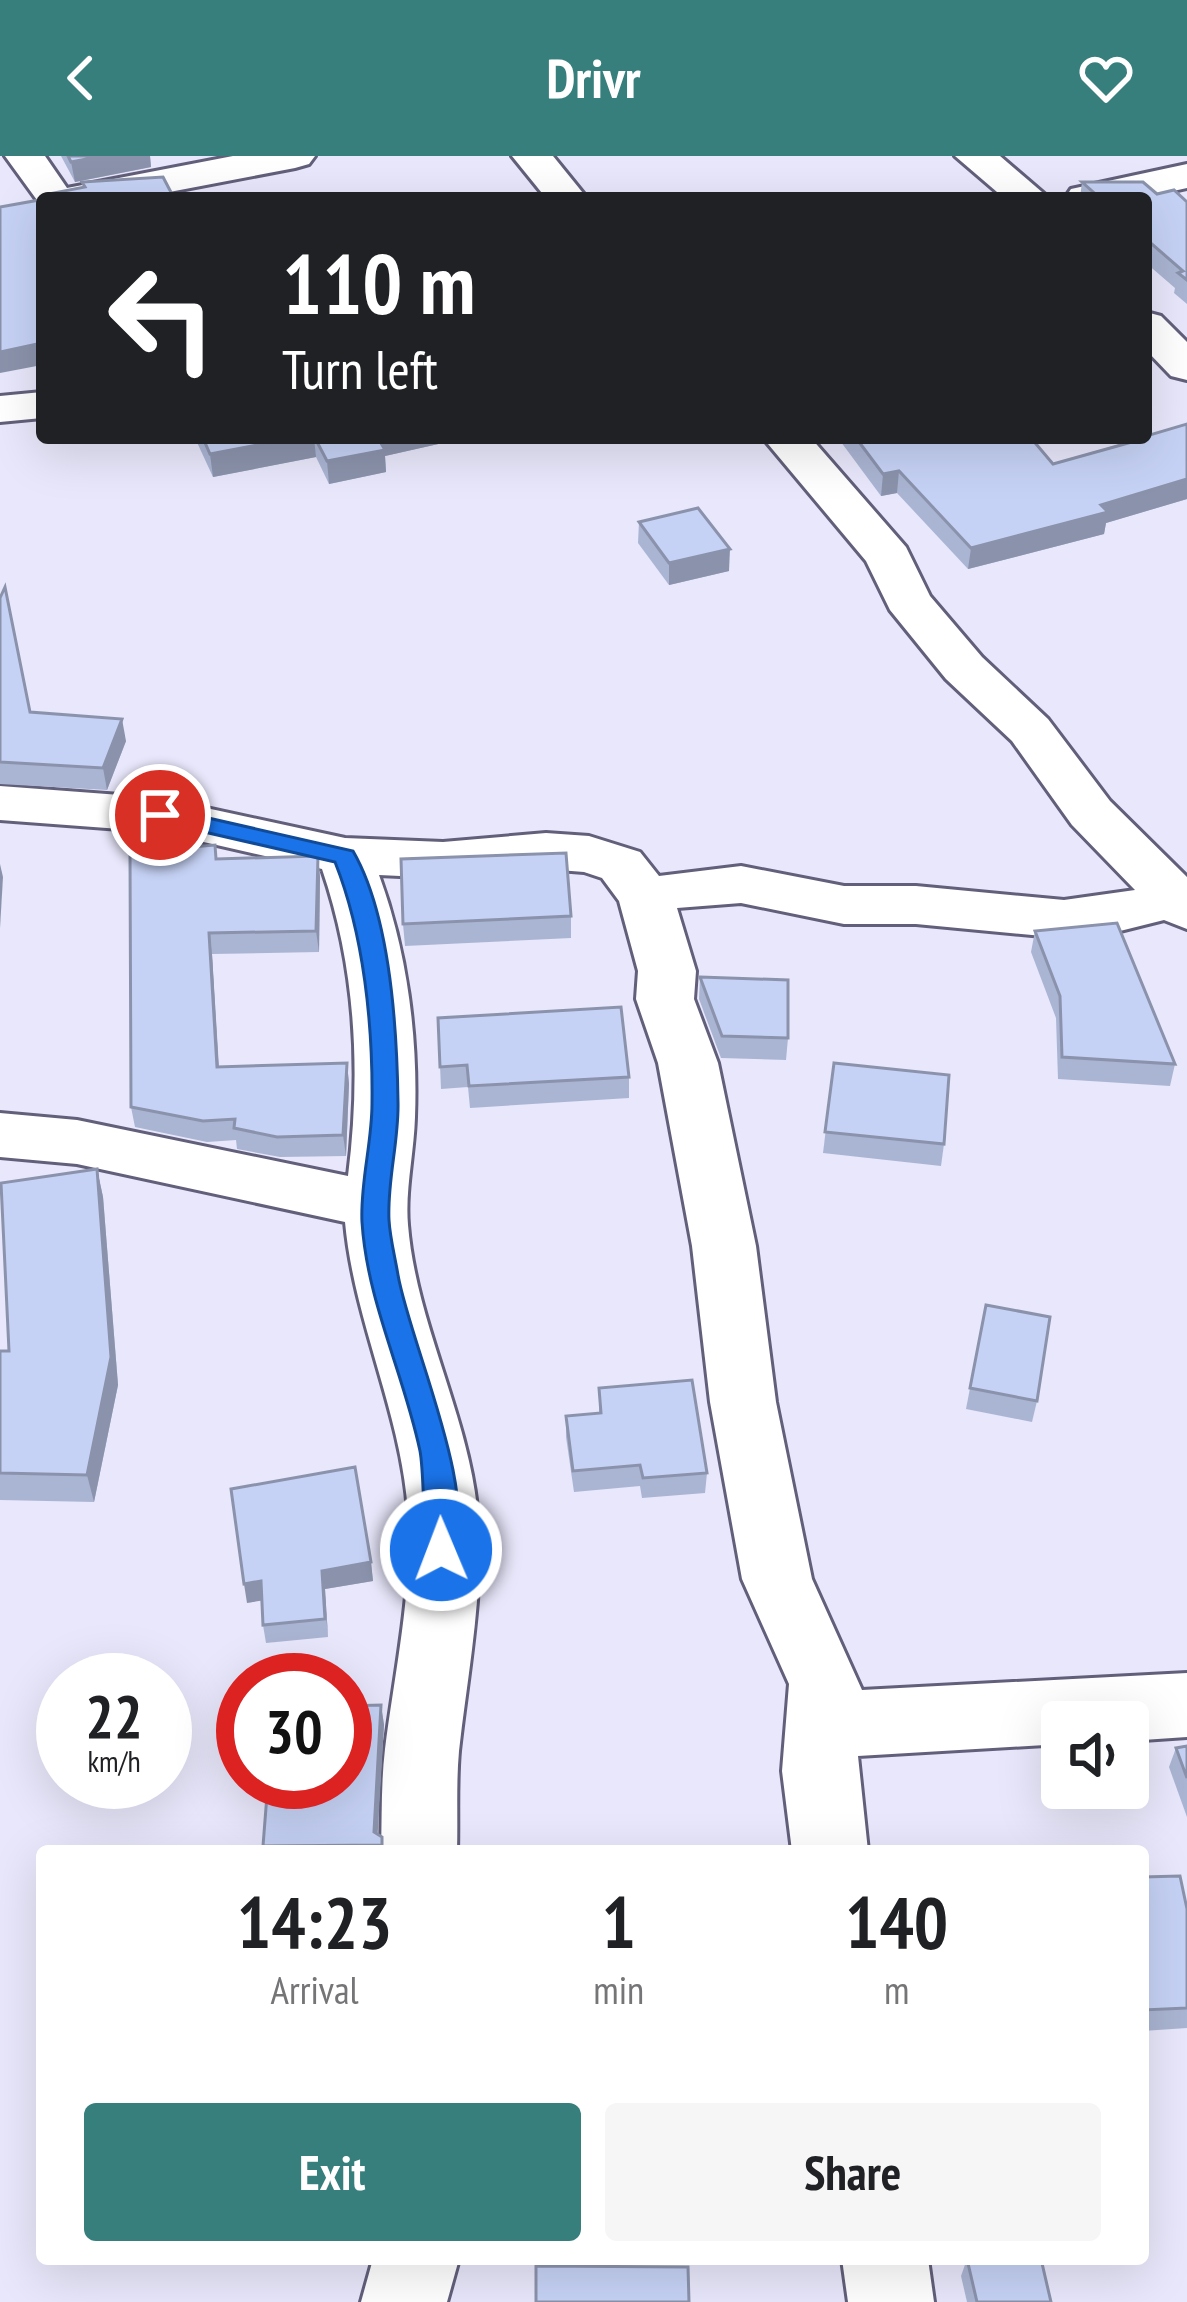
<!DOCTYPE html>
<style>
:root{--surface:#fff;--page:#f6f6f6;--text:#202124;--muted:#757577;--accent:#367f7c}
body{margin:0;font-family:"PT Sans Narrow",sans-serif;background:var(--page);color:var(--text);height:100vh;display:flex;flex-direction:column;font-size:45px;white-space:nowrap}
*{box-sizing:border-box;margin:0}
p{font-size:39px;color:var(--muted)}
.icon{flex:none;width:66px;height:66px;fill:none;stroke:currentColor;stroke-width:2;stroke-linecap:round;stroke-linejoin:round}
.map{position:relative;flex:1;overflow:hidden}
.drawer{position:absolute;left:36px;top:1689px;width:1113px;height:420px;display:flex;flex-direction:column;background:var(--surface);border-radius:12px;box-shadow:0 12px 48px #0002}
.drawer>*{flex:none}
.top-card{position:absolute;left:36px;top:36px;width:1116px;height:252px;border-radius:12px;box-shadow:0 12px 48px #0002;background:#202124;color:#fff;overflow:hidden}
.controls{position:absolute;left:1041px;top:1545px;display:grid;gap:24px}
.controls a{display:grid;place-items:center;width:108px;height:108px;border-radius:12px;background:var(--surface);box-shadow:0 12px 48px #0002;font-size:60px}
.speed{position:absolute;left:36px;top:1497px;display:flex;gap:24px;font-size:60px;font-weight:700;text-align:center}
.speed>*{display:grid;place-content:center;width:156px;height:156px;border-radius:50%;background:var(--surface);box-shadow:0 12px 48px #0002;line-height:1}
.speed small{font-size:30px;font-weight:400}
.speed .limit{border:18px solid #d22;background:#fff;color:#111}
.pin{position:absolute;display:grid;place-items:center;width:102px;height:102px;color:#fff;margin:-51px;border:6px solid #fff;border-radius:50%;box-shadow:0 3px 12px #0007}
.me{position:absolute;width:132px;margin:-66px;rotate:359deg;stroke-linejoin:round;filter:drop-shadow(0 0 9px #0008)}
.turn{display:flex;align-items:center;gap:42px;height:252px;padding:0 48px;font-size:54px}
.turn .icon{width:156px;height:156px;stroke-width:2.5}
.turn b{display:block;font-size:84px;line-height:102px}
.eta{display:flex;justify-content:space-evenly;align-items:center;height:204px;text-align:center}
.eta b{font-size:72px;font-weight:600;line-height:84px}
.button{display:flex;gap:24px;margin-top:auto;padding:24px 48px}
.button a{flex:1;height:138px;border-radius:12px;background:var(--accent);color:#fff;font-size:48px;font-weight:600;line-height:138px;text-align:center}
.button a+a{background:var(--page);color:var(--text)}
header{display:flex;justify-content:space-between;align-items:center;height:156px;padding:0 48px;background:var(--accent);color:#fff;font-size:54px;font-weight:600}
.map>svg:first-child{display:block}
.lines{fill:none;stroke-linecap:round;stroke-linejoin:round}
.street-casing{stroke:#625f7b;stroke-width:6}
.street{fill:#fff;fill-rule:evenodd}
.wall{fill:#aab5d3}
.shaded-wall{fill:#8b93ac}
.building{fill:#c6d2f5;stroke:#8b93ac;stroke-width:3}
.route{fill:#1a73e8;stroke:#114b97;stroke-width:3}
</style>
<header><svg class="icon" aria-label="back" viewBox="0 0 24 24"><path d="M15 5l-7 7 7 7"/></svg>Drivr<svg class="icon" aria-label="heart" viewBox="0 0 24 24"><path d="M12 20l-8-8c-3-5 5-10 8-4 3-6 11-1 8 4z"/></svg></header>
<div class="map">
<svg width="1187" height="2146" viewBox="0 0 1187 2146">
<rect width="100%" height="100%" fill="#e8e7fb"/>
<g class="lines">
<g class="street-casing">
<g id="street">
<polygon points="5,0 45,0 67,32 233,0 315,0 309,8 295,12 138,42 42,42 42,51"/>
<polygon points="512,0 553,0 587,42 546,42"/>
<polygon points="955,0 1000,0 1049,42 1004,42"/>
<polygon points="1187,8 1187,32 1141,42 1065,42 1071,33"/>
<polygon points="1146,156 1161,160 1187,186 1187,224 1171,220 1146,194"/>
<polygon points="42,236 42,262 0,266 0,240"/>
<path d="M763 282H811L906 391 930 440 982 501 1048 563 1110 645 1187 721V773L1164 764 1100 780 1064 782 916 768H844L741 747 677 752 696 815 694 843 718 907 756 1090 776 1246 812 1423 862 1534 1187 1517V1581L1128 1585V1566H1062V1588L858 1600 868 1695H792L782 1615 789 1528 742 1423 710 1246 692 1090 658 907 636 843 638 815 619 745 602 722 584 716 546 713 443 722 379 719C407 795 418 881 415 961 414 997 405 1034 408 1069 416 1166 466 1254 477 1351 485 1432 468 1514 459 1595 456 1628 458 1662 457 1695H381C382 1661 381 1627 385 1593 395 1514 413 1435 408 1355 401 1256 354 1165 345 1066L77 1008 0 1001V957L77 964 348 1020C361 917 356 812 322 713L160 676 0 664V630L160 642 345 682 443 686 546 677 589 680 640 696 659 720 741 710 844 730H916L1064 744 1135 734 1072 669 1012 585 946 523 890 454 866 405Z"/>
<polygon points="373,2103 459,2103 447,2146 361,2146"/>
<polygon points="842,2103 928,2103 934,2146 848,2146"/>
</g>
</g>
<use href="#street" class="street"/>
</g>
<g class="wall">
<polygon points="61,0 150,0 151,11 75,26"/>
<polygon points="1082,26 1157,38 1187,46 1187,148 1174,137 1175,132 1146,107 1146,42 1080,42"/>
<polygon points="1187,268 1187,343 1106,367 1104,378 968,413 897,337 881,340 838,282 1031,282 1053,308"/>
<polygon points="195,282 465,282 385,300 386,316 329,328 316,301 213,321"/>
<polygon points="639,366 729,415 669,429 638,387"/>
<polygon points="0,442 30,556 126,585 107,634 0,628"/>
<polygon points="318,700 320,721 319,796 212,798 219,911 347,907 349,928 346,1000 280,1001 237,993 236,984 207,986 135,971 131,951 217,703"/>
<polygon points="571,760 571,782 405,790 403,768"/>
<polygon points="1035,775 1175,908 1170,930 1058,923 1056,862 1031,796"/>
<polygon points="700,821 788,882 786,904 721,902 699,843"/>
<polygon points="438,862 629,921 629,942 470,952 468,931 441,933"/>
<polygon points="834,907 944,988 941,1010 823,997"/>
<polygon points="97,1013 103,1041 118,1229 94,1346 0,1344 0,1195 9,1195"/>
<polygon points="986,1149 1037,1245 1032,1266 966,1253"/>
<polygon points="599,1232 707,1317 705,1337 642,1342 640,1330 574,1336 566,1281 566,1260 599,1257"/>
<polygon points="371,1406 373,1425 325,1433 328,1481 266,1487 263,1469 262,1444 247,1447"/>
<polygon points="381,1549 384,1569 377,1678 382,1681 384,1695 264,1695 267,1640 253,1641 249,1626 345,1626"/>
<polygon points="1187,1590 1187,1661 1169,1611 1176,1592"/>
<polygon points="1143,1721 1187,1753 1187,1872 1143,1875"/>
<polygon points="967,2103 1051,2146 967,2146 961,2120"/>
</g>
<g class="shaded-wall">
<polygon points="102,0 150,0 151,11 75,26 71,6"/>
<polygon points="42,187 42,209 0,217 0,196"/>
<polygon points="294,282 314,282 316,301 213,321 210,298"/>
<polygon points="377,282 465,282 385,300 386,316 329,328 327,305"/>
<polygon points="566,282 590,282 566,288"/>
<polygon points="899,315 897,337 881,340 883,318"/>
<polygon points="1187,323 1187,343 1106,367 1104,378 968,413 971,392 1101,349"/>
<polygon points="730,393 729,415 669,429 669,407"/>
<polygon points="122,563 126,585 107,634 103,612"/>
<polygon points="318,700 320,721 319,796 316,775"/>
<polygon points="0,708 3,721 0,772"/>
<polygon points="209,777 212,798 220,932 217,911"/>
<polygon points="347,907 349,928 346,1000 343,979"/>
<polygon points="97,1013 103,1041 118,1229 94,1346 87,1319"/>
<polygon points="371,1406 373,1425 325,1433 328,1481 322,1415"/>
<polygon points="261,1425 265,1444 247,1447 244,1428"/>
<polygon points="381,1549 384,1569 377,1689 374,1676"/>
</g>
<g class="building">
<polygon points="68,0 102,0 71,6"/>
<polygon points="163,21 174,42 42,42 42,187 0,196 0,51 39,44 43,39 85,31 82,26"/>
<polygon points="1082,26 1143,26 1157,38 1174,34 1187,46 1187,124 1178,117 1183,115 1146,83 1146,42 1100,42"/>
<polygon points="1187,268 1187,323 1101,349 1108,356 971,392 899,315 883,318 856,282 1031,282 1053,308 1146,282 1146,280"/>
<polygon points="203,282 294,282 210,298"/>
<polygon points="315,282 378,282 385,294 327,305"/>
<polygon points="698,352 730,393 669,407 639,366"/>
<polygon points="5,431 30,556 122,563 103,612 0,606 0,442"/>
<polygon points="215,689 216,703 318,700 316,775 209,777 217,911 347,907 343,979 277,981 234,972 235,963 203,965 131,951 130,696"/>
<polygon points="566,697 571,760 403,768 401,703"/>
<polygon points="1117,767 1175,908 1062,901 1060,840 1035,775"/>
<polygon points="700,821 788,824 788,882 722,880"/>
<polygon points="621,851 629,921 469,930 467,909 440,911 438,862"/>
<polygon points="834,907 949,919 944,988 825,976"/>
<polygon points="97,1013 111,1201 87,1319 0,1317 0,1195 9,1195 1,1027"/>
<polygon points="986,1149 1050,1161 1037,1245 970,1232"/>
<polygon points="692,1224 707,1317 643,1322 640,1309 573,1315 566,1260 601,1257 599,1232"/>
<polygon points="355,1311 371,1406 322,1415 325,1463 263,1469 261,1425 244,1428 231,1333"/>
<polygon points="381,1549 374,1676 382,1681 382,1689 263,1690 268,1626 345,1626 345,1550"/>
<polygon points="1187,1590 1187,1622 1176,1592"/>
<polygon points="1180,1720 1187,1753 1187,1852 1143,1854 1143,1721"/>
<polygon points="967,2103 1041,2103 1051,2146 977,2146"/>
<polygon points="536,2110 688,2111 689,2146 536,2146"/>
</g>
<path class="route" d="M160 651 353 695C390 759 397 872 398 946 399 985 387 1025 389 1064 390 1082 395 1101 398 1119 410 1188 482 1342 451 1403L441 1407 430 1403C422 1388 425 1321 420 1295 404 1218 367 1146 362 1066 360 1027 372 987 372 948 373 869 364 779 335 706L152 664V653Z"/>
</svg>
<div class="controls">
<a><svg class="icon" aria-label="sound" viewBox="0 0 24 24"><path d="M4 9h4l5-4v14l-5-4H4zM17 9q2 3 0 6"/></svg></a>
</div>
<div class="speed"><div>22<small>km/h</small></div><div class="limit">30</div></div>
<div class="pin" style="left:160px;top:659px;background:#d93025"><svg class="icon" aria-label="arrive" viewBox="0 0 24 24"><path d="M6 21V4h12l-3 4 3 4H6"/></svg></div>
<svg class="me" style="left:441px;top:1394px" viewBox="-20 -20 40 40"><circle r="17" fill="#1a73e8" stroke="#fff" stroke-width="3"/><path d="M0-11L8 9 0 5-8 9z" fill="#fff"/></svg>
<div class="top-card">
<div class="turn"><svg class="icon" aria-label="left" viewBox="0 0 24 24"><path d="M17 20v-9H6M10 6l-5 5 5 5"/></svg><div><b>110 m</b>Turn left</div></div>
</div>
<section class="drawer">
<div class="eta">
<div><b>14:23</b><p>Arrival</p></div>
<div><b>1</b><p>min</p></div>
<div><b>140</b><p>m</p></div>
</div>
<div class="button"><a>Exit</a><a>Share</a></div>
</section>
</div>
